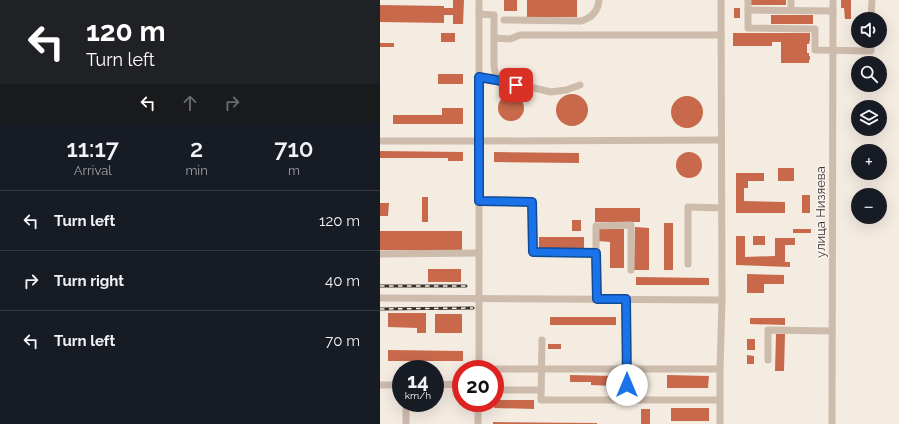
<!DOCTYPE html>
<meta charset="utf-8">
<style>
:root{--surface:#171b24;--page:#242831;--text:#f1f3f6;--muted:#9ea1a6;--line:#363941}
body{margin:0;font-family:Raleway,sans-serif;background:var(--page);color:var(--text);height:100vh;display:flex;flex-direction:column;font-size:15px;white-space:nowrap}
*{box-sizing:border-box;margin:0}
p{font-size:13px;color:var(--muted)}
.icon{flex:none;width:22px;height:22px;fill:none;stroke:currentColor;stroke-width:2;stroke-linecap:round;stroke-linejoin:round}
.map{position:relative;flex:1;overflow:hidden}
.sheet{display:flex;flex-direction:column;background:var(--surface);width:380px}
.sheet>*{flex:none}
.top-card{background:#202124;color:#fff;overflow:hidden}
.fabs{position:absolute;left:471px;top:12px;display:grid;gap:8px}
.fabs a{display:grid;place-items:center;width:36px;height:36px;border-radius:50%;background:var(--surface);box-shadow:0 4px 16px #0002;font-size:20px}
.speed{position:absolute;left:12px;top:360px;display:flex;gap:8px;font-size:20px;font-weight:700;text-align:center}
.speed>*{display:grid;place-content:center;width:52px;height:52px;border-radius:50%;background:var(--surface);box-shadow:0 4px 16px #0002;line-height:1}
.speed small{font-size:10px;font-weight:400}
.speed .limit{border:6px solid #d22;background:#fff;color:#111}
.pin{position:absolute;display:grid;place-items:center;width:34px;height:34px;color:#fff;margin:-17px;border-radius:8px;box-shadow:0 2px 6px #0006}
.me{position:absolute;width:44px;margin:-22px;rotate:0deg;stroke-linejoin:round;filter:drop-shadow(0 0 3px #0008)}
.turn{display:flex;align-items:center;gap:14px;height:84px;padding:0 20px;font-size:18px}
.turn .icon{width:52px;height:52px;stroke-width:2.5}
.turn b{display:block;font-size:28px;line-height:34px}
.lanes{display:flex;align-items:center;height:38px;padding:0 20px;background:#0003;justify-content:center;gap:20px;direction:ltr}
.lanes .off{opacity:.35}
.eta{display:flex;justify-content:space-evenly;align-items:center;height:68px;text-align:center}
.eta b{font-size:24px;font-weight:600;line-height:28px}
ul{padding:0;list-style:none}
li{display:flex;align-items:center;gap:12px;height:60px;padding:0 20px;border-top:1px solid var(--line)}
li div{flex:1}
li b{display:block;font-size:15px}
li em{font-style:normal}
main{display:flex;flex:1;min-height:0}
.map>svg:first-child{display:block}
.building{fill:#c8694b}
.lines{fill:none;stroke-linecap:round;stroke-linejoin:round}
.minor{stroke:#cdbbac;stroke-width:7}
.rail-casing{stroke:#3b302b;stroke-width:3}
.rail{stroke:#fbf5ee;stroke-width:1.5;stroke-dasharray:4.5;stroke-linecap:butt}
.route-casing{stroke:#114b97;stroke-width:10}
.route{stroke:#1a73e8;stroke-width:7}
.labels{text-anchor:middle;stroke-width:3;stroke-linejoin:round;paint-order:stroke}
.street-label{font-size:13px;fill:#3b302b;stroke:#fbf5ee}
</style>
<main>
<section class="sheet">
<div class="top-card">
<div class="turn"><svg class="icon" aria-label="left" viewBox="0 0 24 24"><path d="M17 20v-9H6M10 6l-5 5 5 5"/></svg><div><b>120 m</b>Turn left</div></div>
<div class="lanes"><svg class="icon" aria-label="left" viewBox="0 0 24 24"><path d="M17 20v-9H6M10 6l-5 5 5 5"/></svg><svg class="icon off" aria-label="ahead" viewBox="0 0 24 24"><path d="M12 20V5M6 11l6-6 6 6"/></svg><svg class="icon off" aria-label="right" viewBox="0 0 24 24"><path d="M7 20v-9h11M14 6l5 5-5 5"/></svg></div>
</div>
<div class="eta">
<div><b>11:17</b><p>Arrival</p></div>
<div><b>2</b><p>min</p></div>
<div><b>710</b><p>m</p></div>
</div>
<ul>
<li><svg class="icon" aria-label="left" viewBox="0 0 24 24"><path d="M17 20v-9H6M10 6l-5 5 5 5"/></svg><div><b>Turn left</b></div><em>120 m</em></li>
<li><svg class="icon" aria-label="right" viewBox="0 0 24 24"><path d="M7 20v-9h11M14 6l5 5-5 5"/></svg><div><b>Turn right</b></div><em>40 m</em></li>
<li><svg class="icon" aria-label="left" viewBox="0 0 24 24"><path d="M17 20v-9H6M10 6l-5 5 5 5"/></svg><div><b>Turn left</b></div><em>70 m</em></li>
</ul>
</section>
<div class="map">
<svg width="519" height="424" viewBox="0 0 519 424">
<rect width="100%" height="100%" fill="#f4ebe1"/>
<g class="building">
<polygon points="73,0 84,0 83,24 73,24 73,15 64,15 64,23 0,22 0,5 64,6 64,8 73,8"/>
<rect x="124" y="0" width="13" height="11"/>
<rect x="147" y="0" width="50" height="17"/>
<rect x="370" y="0" width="36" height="5"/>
<polygon points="461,0 471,0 471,19 465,19 464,8 461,8"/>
<rect x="354" y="8" width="6" height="10"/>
<rect x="391" y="15" width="42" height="9"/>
<rect x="61" y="33" width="14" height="9"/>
<polygon points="353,33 430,33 430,40 429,44 427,44 427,53 429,53 429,56 430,56 430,60 429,60 429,63 401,63 401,42 392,42 392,46 353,46"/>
<rect x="0" y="43" width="14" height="4"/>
<rect x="58" y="74" width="25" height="10"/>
<circle cx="192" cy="110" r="16"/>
<circle cx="131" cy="108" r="13"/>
<circle cx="307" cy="112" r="16"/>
<polygon points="62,108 83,108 83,124 13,124 13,115 62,115"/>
<polygon points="0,151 83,152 83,161 68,161 68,158 0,158"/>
<circle cx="309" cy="165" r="13"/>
<polygon points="114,152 199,153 199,163 114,162"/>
<rect x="398" y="168" width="16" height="13"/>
<polygon points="356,173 384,173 384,181 368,181 368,188 364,188 364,201 405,202 405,213 356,213"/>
<rect x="422" y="195" width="8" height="18"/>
<rect x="42" y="197" width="6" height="25"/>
<polygon points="0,203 9,203 8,216 0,216"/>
<rect x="215" y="208" width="45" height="14"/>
<rect x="192" y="220" width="9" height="11"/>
<rect x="284" y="223" width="9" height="47"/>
<polygon points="255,227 269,228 269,270 254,270"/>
<polygon points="218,229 244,229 244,268 230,268 230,242 218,241"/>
<rect x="413" y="229" width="18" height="4"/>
<polygon points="0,231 82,231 82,251 0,250"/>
<polygon points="356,236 365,236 365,257 395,256 395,238 415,238 415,245 405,245 405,262 410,262 410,267 356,265"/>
<rect x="373" y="236" width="12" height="9"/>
<rect x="159" y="237" width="45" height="13"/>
<rect x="48" y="269" width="33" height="13"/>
<polygon points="367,274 404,275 404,284 384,284 384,293 367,293"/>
<polygon points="256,277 329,278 329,285 256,285"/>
<polygon points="8,313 46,313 46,333 37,333 37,328 8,327"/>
<rect x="55" y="314" width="27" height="19"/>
<rect x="170" y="317" width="66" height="8"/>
<polygon points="370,318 405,318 405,325 370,324"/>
<polygon points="396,334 405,334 404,371 395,371"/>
<rect x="367" y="339" width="8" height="11"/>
<rect x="168" y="344" width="13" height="5"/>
<polygon points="8,350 83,351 83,361 8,361"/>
<polygon points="367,355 374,356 374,364 367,364"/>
<polygon points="190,375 234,376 234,386 211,385 211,382 190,382"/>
<polygon points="287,375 329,376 328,388 287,388"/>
<polygon points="115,400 154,400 154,409 114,408"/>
<rect x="291" y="408" width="38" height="13"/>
<rect x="261" y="409" width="9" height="15"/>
<polygon points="113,422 217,423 217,424 113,424"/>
</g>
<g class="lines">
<g class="minor">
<polyline points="99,0 99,369 107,369"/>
<polyline points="368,0 368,28 435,29 435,50 491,51 491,41"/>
<polyline points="411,0 411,10"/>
<polyline points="368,10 453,11"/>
<polyline points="99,14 114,15 114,66 116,79"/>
<polyline points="491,19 492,0"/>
<path d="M124 20 201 21C212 18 218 11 219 0"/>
<polyline points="114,38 130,39 140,35 341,35"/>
<polyline points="99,77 116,79 171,92 186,90 200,85"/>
<polyline points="0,141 99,141 341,140"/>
<polyline points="99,201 152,202 153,252 216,253 217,299"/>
<polyline points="216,253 216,226 251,225 251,270"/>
<polyline points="0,254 99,253"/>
<polyline points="308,264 308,207 341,208"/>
<polyline points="0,298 342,300"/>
<polyline points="246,299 247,400"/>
<polyline points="162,340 161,400 339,400"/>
<polyline points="388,360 388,330 452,331"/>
<polyline points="115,369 340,369"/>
<polyline points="0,385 21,385"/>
<polyline points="55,385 81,384"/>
<polyline points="115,390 161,390"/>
<polyline points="26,403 26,424"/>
<polyline points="98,424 98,403"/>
<polyline points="340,424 340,369 342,300 341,0"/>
<polyline points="452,424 453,0"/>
</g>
<g class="rail-casing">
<g id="rail">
<polyline points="0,286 86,286"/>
<polyline points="0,309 93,308"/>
</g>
</g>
<use href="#rail" class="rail"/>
</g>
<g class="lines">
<g class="route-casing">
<polyline id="route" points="136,85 116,80 99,77 99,201 152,202 153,252 216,253 217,299 246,299 247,385"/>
</g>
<use href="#route" class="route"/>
</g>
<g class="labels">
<g class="street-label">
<text transform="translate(440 212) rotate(-90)" y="5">улица Низяева</text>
</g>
</g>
</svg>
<div class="fabs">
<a><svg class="icon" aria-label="sound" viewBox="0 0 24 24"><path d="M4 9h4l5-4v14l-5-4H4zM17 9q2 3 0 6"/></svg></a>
<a><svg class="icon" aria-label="search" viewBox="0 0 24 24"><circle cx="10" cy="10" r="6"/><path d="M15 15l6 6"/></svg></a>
<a><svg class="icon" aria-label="layers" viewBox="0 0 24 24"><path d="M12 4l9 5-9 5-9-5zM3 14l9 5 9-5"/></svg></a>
<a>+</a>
<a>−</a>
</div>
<div class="speed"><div>14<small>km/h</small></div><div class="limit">20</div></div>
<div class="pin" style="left:136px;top:85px;background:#d93025"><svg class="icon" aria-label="arrive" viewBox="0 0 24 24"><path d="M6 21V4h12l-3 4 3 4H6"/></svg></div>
<svg class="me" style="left:247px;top:385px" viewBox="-20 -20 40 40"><circle r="19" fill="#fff"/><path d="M0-13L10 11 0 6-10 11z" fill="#1a73e8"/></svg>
</div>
</main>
